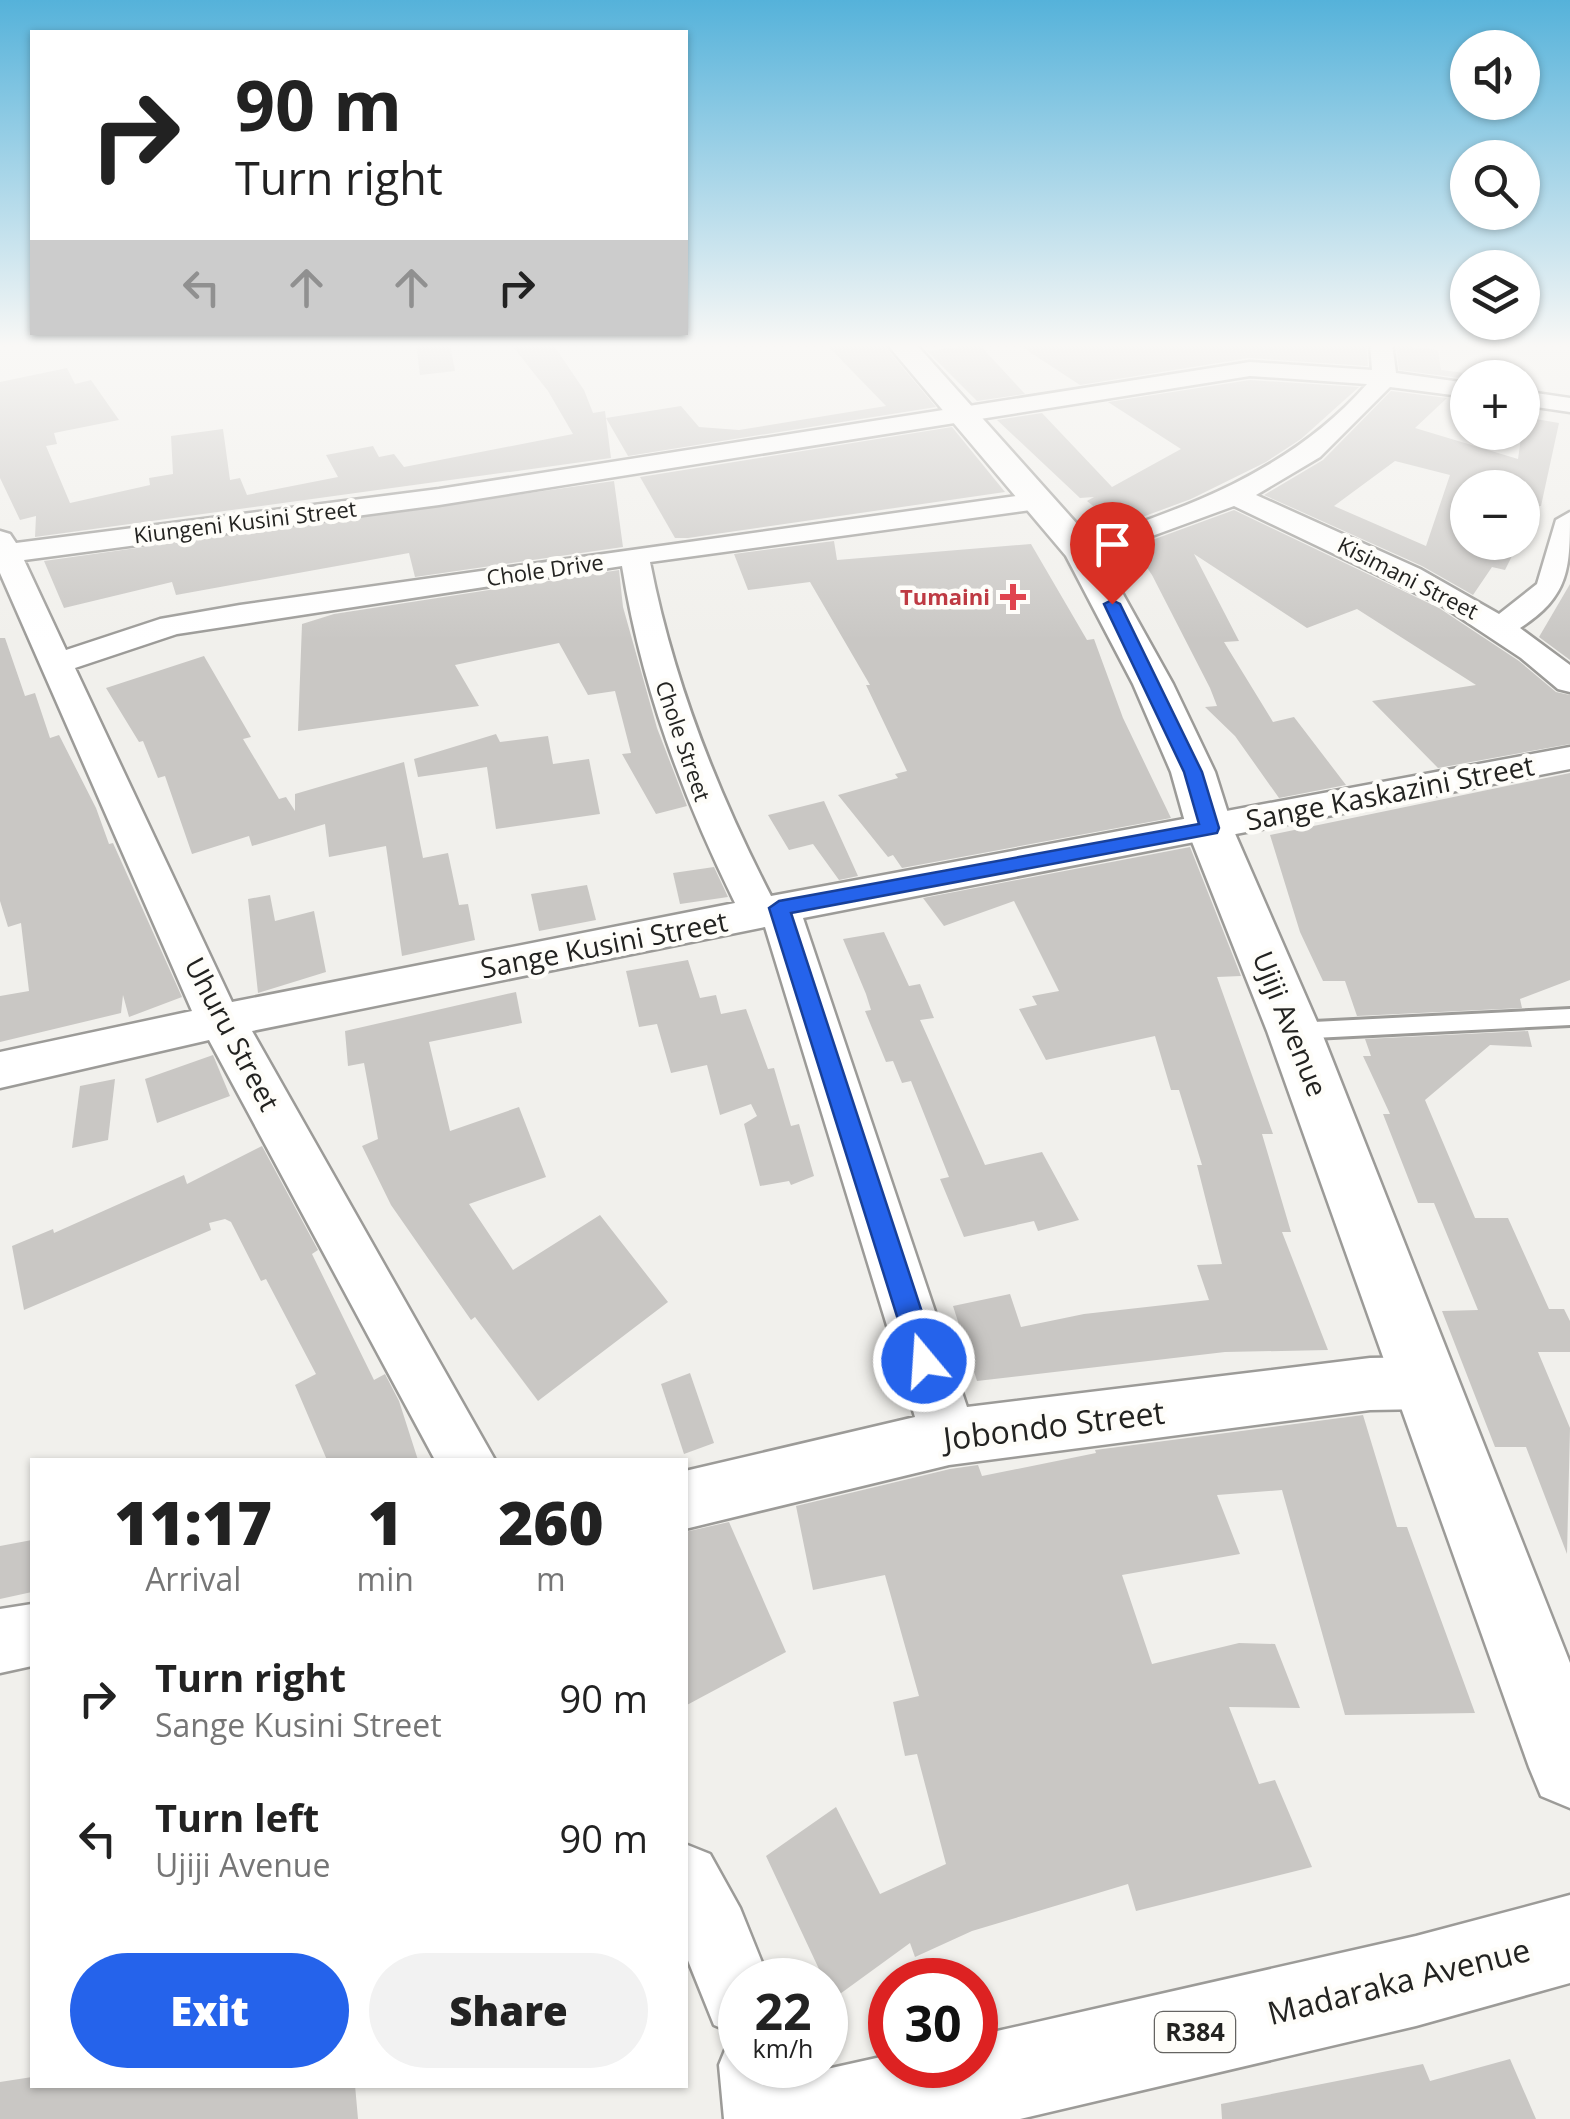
<!DOCTYPE html>
<meta charset="utf-8">
<style>
:root{--surface:#fff;--page:#f2f2f2;--text:#222;--muted:#767676;--accent:#2563eb}
body{margin:0;font-family:"Open Sans",sans-serif;background:var(--page);color:var(--text);height:100vh;display:flex;flex-direction:column;font-size:38px;white-space:nowrap}
*{box-sizing:border-box;margin:0}
p{font-size:32px;color:var(--muted)}
.icon{flex:none;width:55px;height:55px;fill:none;stroke:currentColor;stroke-width:2;stroke-linecap:round;stroke-linejoin:round}
.map{position:relative;flex:1;overflow:hidden}
.drawer{position:absolute;left:30px;top:1458px;width:658px;height:630px;display:flex;flex-direction:column;background:var(--surface);border-radius:0px;box-shadow:0 2px 8px #0004}
.drawer>*{flex:none}
.banner{position:absolute;left:30px;top:30px;width:658px;height:305px;border-radius:0px;box-shadow:0 2px 8px #0004;background:#fff;color:var(--text);overflow:hidden}
.buttons{position:absolute;left:1450px;top:30px;display:grid;gap:20px}
.buttons a{display:grid;place-items:center;width:90px;height:90px;border-radius:50%;background:var(--surface);box-shadow:0 2px 8px #0004;font-size:50px}
.speed{position:absolute;left:718px;top:1958px;display:flex;gap:20px;font-size:50px;font-weight:700;text-align:center}
.speed>*{display:grid;place-content:center;width:130px;height:130px;border-radius:50%;background:var(--surface);box-shadow:0 2px 8px #0004;line-height:1}
.speed small{font-size:25px;font-weight:400}
.speed .limit{border:15px solid #d22;background:#fff;color:#111}
.pin{position:absolute;display:grid;place-items:center;width:85px;height:85px;color:#fff;margin:-102px -42px;border-radius:50% 50% 50% 0;rotate:-45deg;box-shadow:0 0 10px #0007}
.pin .icon{rotate:45deg}
.me{position:absolute;width:110px;margin:-55px;rotate:342deg;stroke-linejoin:round;filter:drop-shadow(0 0 8px #0008)}
.turn{display:flex;align-items:center;gap:35px;height:210px;padding:0 40px;font-size:45px}
.turn .icon{width:130px;height:130px;stroke-width:2.5}
.turn b{display:block;font-size:70px;line-height:85px}
.lanes{display:flex;align-items:center;height:95px;padding:0 40px;background:#0003;justify-content:center;gap:50px;direction:ltr}
.lanes .off{opacity:.35}
.eta{display:flex;justify-content:space-evenly;align-items:center;height:170px;text-align:center}
.eta b{font-size:60px;font-weight:800;line-height:70px}
.primary-button{display:flex;gap:20px;margin-top:auto;padding:20px 40px}
.primary-button a{flex:1;height:115px;border-radius:60px;background:var(--accent);color:#fff;font-size:40px;font-weight:800;line-height:115px;text-align:center}
.primary-button a+a{background:var(--page);color:var(--text)}
ul{padding:0;list-style:none}
li{display:flex;align-items:center;gap:30px;height:140px;padding:0 40px}
li div{flex:1}
li b{display:block;font-size:38px}
li em{font-style:normal}
.map>svg:first-child{display:block}
.building{fill:#c9c7c4;fill-rule:evenodd}
.lines{fill:none;stroke-linecap:round;stroke-linejoin:round}
.service-casing{stroke:#9c9b98;stroke-width:6}
.minor-casing{stroke:#9c9b98;stroke-width:5}
.secondary-casing{stroke:#9c9b98;stroke-width:5}
.primary-casing{stroke:#9c9b98;stroke-width:5}
.service{fill:#fff;fill-rule:evenodd}
.minor{fill:#fff;fill-rule:evenodd}
.secondary{fill:#fff;fill-rule:evenodd}
.primary{fill:#fff;fill-rule:evenodd}
.route{fill:#2563eb;stroke:#184099;stroke-width:2.5}
.health-dot{fill:#e0444e;stroke:#fefdf9;stroke-width:4}
.labels{text-anchor:middle;stroke-width:9;stroke-linejoin:round;paint-order:stroke}
.far-street-label{font-size:22px;fill:#232321;stroke:#fefdf9}
.far-health-label{font-size:22px;font-weight:bold;fill:#be3a42;stroke:#fefdf9;text-anchor:end}
.shield{fill:#fefdf9;stroke:#656462;stroke-width:2.5}
.shield-label{font-size:25px;font-weight:bold;fill:#232321}
.street-label{font-size:28px;fill:#232321;stroke:#fefdf9}
.near-street-label{font-size:32px;fill:#232321;stroke:#fefdf9}
</style>
<div class="map">
<svg width="1570" height="2119" viewBox="0 0 1570 2119">
<rect width="100%" height="100%" fill="#f1f0ec"/>
<g class="building">
<polygon points="416,343 450,343 455,371 420,375"/>
<polygon points="510,343 552,343 584,390 593,413 605,411 611,458 35,537 36,516 20,520 0,478 0,382 67,368 75,384 91,380 119,420 54,433 57,444 46,446 70,503 150,485 149,478 173,474 171,436 223,429 230,480 240,478 247,495 338,477 326,455 373,446 379,457 394,454 404,467 573,434 548,391"/>
<polygon points="825,343 882,343 936,407 628,456 606,418 681,406 699,427 739,430 886,406"/>
<polygon points="1016,343 1366,343 1368,366 1249,358 1080,385"/>
<polygon points="979,344 1025,394 977,401 927,351"/>
<polygon points="1396,345 1438,350 1441,370 1473,374 1468,379 1399,370"/>
<polygon points="1250,380 1359,387 1301,439 1266,462 1191,499 1118,526 1087,501 1094,497 1080,498 997,420 1042,413 1112,487 1181,449 1108,402"/>
<path d="M1391 391 1447 398 1415 428 1518 459 1524 417 1559 423 1541 506H1536L1522 535V488H1468V542H1519L1505 570 1492 567 1473 595 1422 566 1264 495 1323 460ZM1395 461 1450 475 1426 546 1334 506Z"/>
<polygon points="952,427 1005,492 688,538 675,538 640,477"/>
<polygon points="614,481 623,547 415,577 409,553 176,595 172,582 64,608 44,561"/>
<polygon points="1234,510 1439,608 1519,661 1556,692 1570,695 1570,744 1438,768 1372,701 1476,685 1357,609 1307,628 1194,554 1239,641 1224,642 1273,722 1294,717 1346,785 1279,798 1235,736 1205,707 1217,706 1210,688 1152,575 1133,547"/>
<polygon points="834,541 837,560 1031,544 1087,640 1094,639 1123,718 1171,818 902,868 893,855 888,857 838,795 898,778 895,774 907,771 866,685 870,685 810,582 748,590 734,554"/>
<polygon points="619,570 623,607 657,728 687,806 656,814 622,754 631,753 615,691 588,695 559,643 455,665 479,706 298,731 302,624 334,614"/>
<polygon points="1570,584 1570,660 1539,637"/>
<polygon points="0,638 5,638 25,696 35,693 50,738 59,735 96,808 109,844 113,843 182,997 129,1017 123,995 121,1013 0,1042 0,996 29,991 21,923 8,927 0,901"/>
<polygon points="204,656 251,737 243,739 279,799 286,797 295,811 295,794 404,762 423,858 448,853 459,905 468,904 475,940 402,956 386,846 329,857 325,824 252,846 249,836 192,854 165,776 158,778 143,741 139,742 106,688"/>
<polygon points="496,734 500,742 548,736 553,764 589,759 600,814 496,829 487,767 418,777 414,759"/>
<polygon points="1570,773 1570,980 1520,999 1522,1008 1357,1016 1345,981 1323,981 1300,932 1270,835"/>
<polygon points="824,801 858,876 839,880 813,844 789,850 768,815"/>
<polygon points="1190,847 1241,976 1217,977 1273,1134 1262,1134 1291,1232 1282,1232 1328,1350 1225,1352 977,1381 953,1306 1010,1294 1021,1327 1084,1314 1209,1300 1197,1265 1222,1264 1197,1165 1202,1165 1179,1090 1171,1090 1155,1036 1046,1060 1019,1009 1037,1005 1032,996 1059,991 1014,901 944,926 923,898"/>
<polygon points="714,867 728,897 680,904 673,873"/>
<polygon points="587,885 596,920 539,931 531,894"/>
<polygon points="270,895 275,921 314,911 326,972 258,993 248,899"/>
<polygon points="884,932 909,986 920,984 934,1018 920,1020 985,1165 1042,1152 1079,1220 1038,1231 1034,1221 964,1237 940,1179 949,1177 911,1081 902,1083 893,1061 886,1062 865,1011 871,1010 866,994 843,939"/>
<polygon points="688,960 700,998 716,995 721,1014 746,1009 768,1069 774,1068 791,1126 799,1124 814,1176 791,1185 789,1181 760,1186 744,1124 757,1116 751,1104 720,1115 707,1065 671,1073 657,1024 639,1027 626,971"/>
<polygon points="516,992 522,1023 429,1042 450,1131 519,1107 546,1177 469,1204 513,1270 600,1215 668,1302 538,1401 475,1317 471,1320 391,1205 362,1146 378,1139 364,1063 348,1066 345,1031"/>
<polygon points="1528,1031 1532,1047 1490,1045 1425,1100 1475,1218 1508,1218 1549,1309 1564,1309 1570,1321 1570,1352 1538,1352 1570,1428 1567,1554 1526,1447 1495,1447 1442,1311 1478,1310 1434,1203 1418,1203 1383,1114 1390,1114 1363,1056 1371,1056 1365,1039"/>
<polygon points="213,1055 230,1096 157,1123 145,1079"/>
<polygon points="115,1079 108,1140 72,1148 80,1086"/>
<polygon points="262,1146 318,1250 312,1254 374,1380 385,1374 399,1401 418,1460 327,1460 295,1385 316,1374 266,1279 261,1281 231,1222 225,1219 209,1223 211,1230 24,1310 12,1246 53,1229 54,1233 184,1175 187,1184"/>
<polygon points="690,1373 714,1443 684,1454 661,1384"/>
<polygon points="1363,1415 1397,1527 1407,1527 1475,1713 1345,1715 1282,1490 1217,1495 1240,1554 1122,1575 1152,1664 1239,1643 1275,1644 1300,1708 1229,1707 1259,1784 1275,1780 1312,1867 1136,1911 1128,1884 972,1931 915,1957 910,1943 833,1999 766,1856 836,1807 880,1894 946,1864 917,1754 905,1756 893,1702 919,1696 885,1575 813,1590 796,1506 950,1469 978,1465 982,1476 1096,1453 1095,1450"/>
<polygon points="729,1522 786,1652 685,1706 685,1532"/>
<polygon points="32,1540 32,1592 0,1599 0,1546"/>
<polygon points="1510,2059 1536,2119 1222,2119 1221,2104 1423,2064 1430,2081"/>
<polygon points="32,2077 32,2085 355,2085 358,2119 0,2119 0,2082"/>
</g>
<g class="lines">
<g class="service-casing">
<polygon id="service" points="1570,1009 1570,1025 1294,1039 1283,1031 1294,1023"/>
</g>
<g class="minor-casing">
<g id="minor">
<path d="M1370 343H1392L1396 373 1468 383V397L1390 387 1320 457 1256 495 1420 569 1499 614 1537 584 1556 520 1570 512C1570 568 1570 596 1520 628L1570 665V692L1558 689 1521 658 1441 605 1234 506 1092 558H1072L1067 552 1072 546C1182 509 1288 474 1367 384L1250 376 439 505 24 560 66 650 160 619 240 605 1038 493 1048 495 1052 501 1038 509 650 562C673 680 716 789 771 896L1570 747V769L803 918 967 1407 1370 1358 1428 1357 1447 1365 1456 1383 1447 1401 1428 1409 1370 1410 949 1465 685 1529V1471L915 1417 765 927 252 1031 495 1460H435L209 1040 0 1088V1052L192 1011 0 573V531L10 534 16 543 439 489 1250 362 1372 370ZM622 566C641 685 682 795 735 903L232 1002 75 668 177 634Z"/>
<polygon points="1522,391 1570,398 1570,412 1522,405"/>
<polygon points="32,1604 32,1666 0,1673 0,1609"/>
<polygon points="685,1844 710,1854 740,1908 769,1980 740,1980 740,2065 795,2065 802,2119 724,2119 719,2065 730,2038 737,2035 714,2025 685,1953"/>
</g>
</g>
<g class="secondary-casing">
<polygon id="secondary" points="886,343 915,343 1095,544 1173,684 1215,772 1233,829 1321,1031 1570,1663 1570,1808 1541,1796 1529,1767 1267,1031 1187,829 1171,772 1133,684 1066,556"/>
</g>
<g class="primary-casing">
<polygon id="primary" points="1570,1895 1570,1983 1416,2026 1020,2119 770,2119 784,2085 818,2071 890,2055 890,2065 975,2065 975,2036 1416,1936"/>
</g>
<use href="#service" class="service"/>
<use href="#minor" class="minor"/>
<use href="#secondary" class="secondary"/>
<use href="#primary" class="primary"/>
</g>
<linearGradient id="sky" x2="0" y2="1"><stop stop-color="#55b2da"/><stop offset="0.54" stop-color="#f9f8f6"/><stop offset="1" stop-color="#f9f8f6" stop-opacity="0"/></linearGradient>
<rect width="1570" height="640" fill="url(#sky)"/>
<polygon class="route" points="1112,600 1120,604 1202,772 1219,828 1217,833 791,913 938,1361 934,1370 924,1374 915,1370 911,1361 769,908 779,901 1199,824 1184,772 1104,604"/>
<path class="health-dot" d="M1008 582h10v10h10v10h-10v10h-10v-10h-10v-10h10z"/>
<g class="labels">
<g class="far-street-label">
<text transform="translate(245 522) rotate(-7)" y="8">Kiungeni Kusini Street</text>
<text transform="translate(545 570) rotate(-8)" y="8">Chole Drive</text>
<text transform="translate(1408 578) rotate(27)" y="8">Kisimani Street</text>
<text transform="translate(683 741) rotate(71)" y="8">Chole Street</text>
</g>
<g class="far-health-label">
<text x="990" y="605">Tumaini</text>
</g>
<rect class="shield" x="1155" y="2012" width="80" height="40" rx="8"/>
<g class="shield-label">
<text x="1195" y="2041">R384</text>
</g>
<g class="street-label">
<text transform="translate(1390 793) rotate(-11)" y="10">Sange Kaskazini Street</text>
<text transform="translate(604 945) rotate(-11)" y="10">Sange Kusini Street</text>
<text transform="translate(1290 1024) rotate(68)" y="10">Ujiji Avenue</text>
<text transform="translate(232 1034) rotate(62)" y="10">Uhuru Street</text>
</g>
<g class="near-street-label">
<text transform="translate(1054 1426) rotate(-7)" y="11">Jobondo Street</text>
<text transform="translate(1399 1982) rotate(-14)" y="11">Madaraka Avenue</text>
</g>
</g>
</svg>
<div class="buttons">
<a><svg class="icon" aria-label="sound" viewBox="0 0 24 24"><path d="M4 9h4l5-4v14l-5-4H4zM17 9q2 3 0 6"/></svg></a>
<a><svg class="icon" aria-label="search" viewBox="0 0 24 24"><circle cx="10" cy="10" r="6"/><path d="M15 15l6 6"/></svg></a>
<a><svg class="icon" aria-label="layers" viewBox="0 0 24 24"><path d="M12 4l9 5-9 5-9-5zM3 14l9 5 9-5"/></svg></a>
<a>+</a>
<a>−</a>
</div>
<div class="speed"><div>22<small>km/h</small></div><div class="limit">30</div></div>
<div class="pin" style="left:1112px;top:604px;background:#d93025"><svg class="icon" aria-label="arrive" viewBox="0 0 24 24"><path d="M6 21V4h12l-3 4 3 4H6"/></svg></div>
<svg class="me" style="left:924px;top:1361px" viewBox="-20 -20 40 40"><circle r="17" fill="#2563eb" stroke="#fff" stroke-width="3"/><path d="M0-11L8 9 0 5-8 9z" fill="#fff"/></svg>
<div class="banner">
<div class="turn"><svg class="icon" aria-label="right" viewBox="0 0 24 24"><path d="M7 20v-9h11M14 6l5 5-5 5"/></svg><div><b>90 m</b>Turn right</div></div>
<div class="lanes"><svg class="icon off" aria-label="left" viewBox="0 0 24 24"><path d="M17 20v-9H6M10 6l-5 5 5 5"/></svg><svg class="icon off" aria-label="ahead" viewBox="0 0 24 24"><path d="M12 20V5M6 11l6-6 6 6"/></svg><svg class="icon off" aria-label="ahead" viewBox="0 0 24 24"><path d="M12 20V5M6 11l6-6 6 6"/></svg><svg class="icon" aria-label="right" viewBox="0 0 24 24"><path d="M7 20v-9h11M14 6l5 5-5 5"/></svg></div>
</div>
<section class="drawer">
<div class="eta">
<div><b>11:17</b><p>Arrival</p></div>
<div><b>1</b><p>min</p></div>
<div><b>260</b><p>m</p></div>
</div>
<ul>
<li><svg class="icon" aria-label="right" viewBox="0 0 24 24"><path d="M7 20v-9h11M14 6l5 5-5 5"/></svg><div><b>Turn right</b><p>Sange Kusini Street</p></div><em>90 m</em></li>
<li><svg class="icon" aria-label="left" viewBox="0 0 24 24"><path d="M17 20v-9H6M10 6l-5 5 5 5"/></svg><div><b>Turn left</b><p>Ujiji Avenue</p></div><em>90 m</em></li>
</ul>
<div class="primary-button"><a>Exit</a><a>Share</a></div>
</section>
</div>
